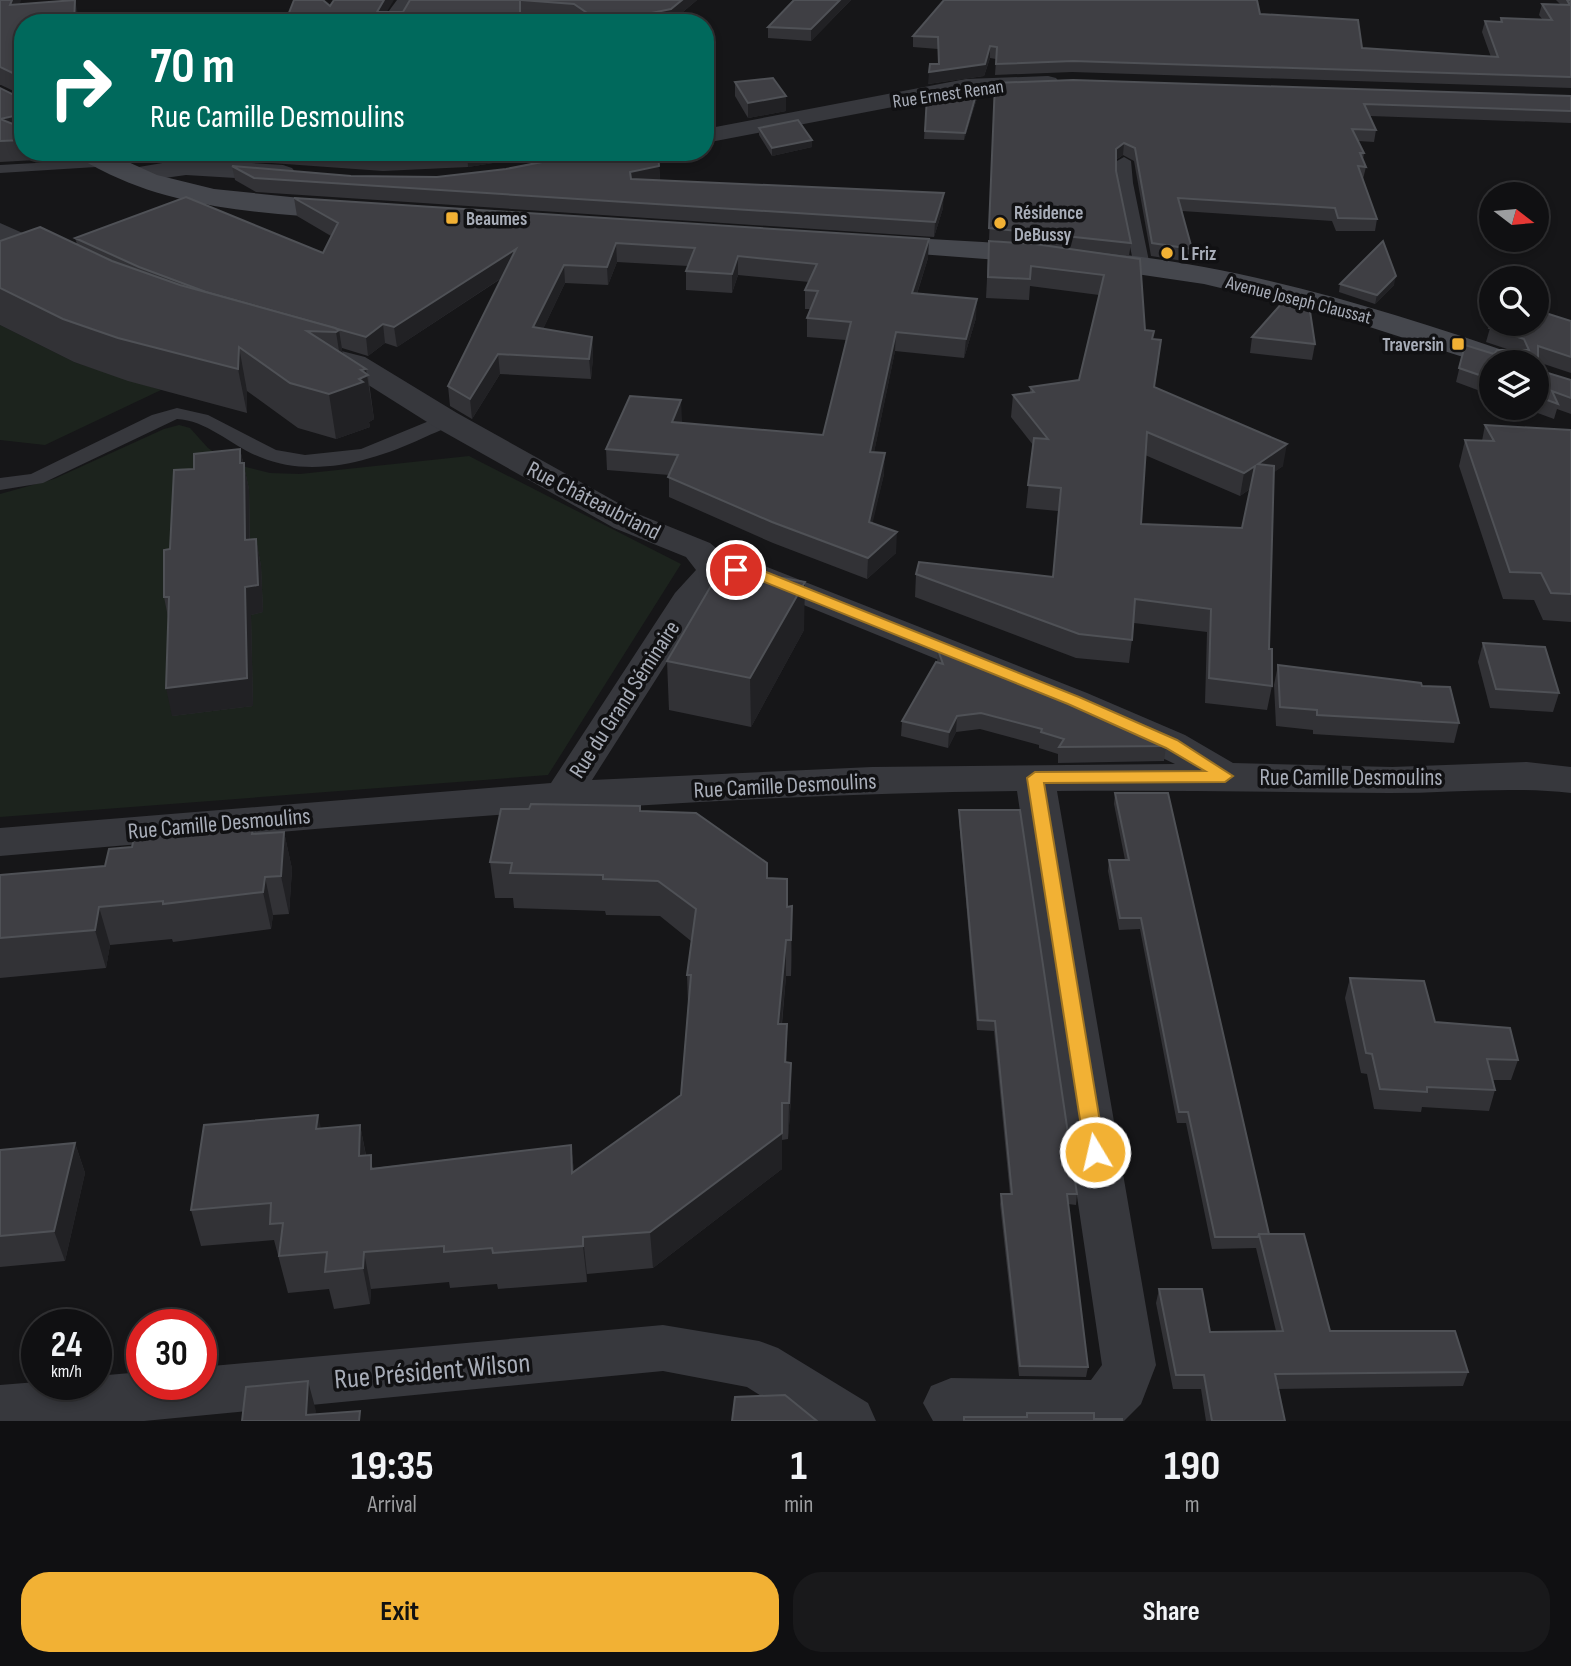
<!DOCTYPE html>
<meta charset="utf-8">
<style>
:root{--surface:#101012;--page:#19191b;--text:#f1f3f6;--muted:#9c9d9f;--line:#303032;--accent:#f2b134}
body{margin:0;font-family:"Sofia Sans Condensed",sans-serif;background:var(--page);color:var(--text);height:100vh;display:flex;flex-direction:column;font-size:26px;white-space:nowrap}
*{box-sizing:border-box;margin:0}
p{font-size:23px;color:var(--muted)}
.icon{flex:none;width:38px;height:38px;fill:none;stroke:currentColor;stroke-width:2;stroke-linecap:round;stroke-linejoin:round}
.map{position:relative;height:1421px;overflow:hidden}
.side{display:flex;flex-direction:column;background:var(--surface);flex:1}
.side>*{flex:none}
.guide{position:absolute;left:14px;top:14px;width:700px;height:147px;border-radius:28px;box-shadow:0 4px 10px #0003,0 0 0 2px var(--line);background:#00695c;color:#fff;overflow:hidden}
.needle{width:46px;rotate:106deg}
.buttons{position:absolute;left:1479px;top:182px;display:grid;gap:14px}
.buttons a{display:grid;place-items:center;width:70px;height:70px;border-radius:50%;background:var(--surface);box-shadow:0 4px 10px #0003,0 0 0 2px var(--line);font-size:35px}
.speed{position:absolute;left:21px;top:1309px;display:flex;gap:14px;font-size:35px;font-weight:700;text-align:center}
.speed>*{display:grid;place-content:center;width:91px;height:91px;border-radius:50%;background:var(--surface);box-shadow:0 4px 10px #0003,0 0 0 2px var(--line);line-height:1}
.speed small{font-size:18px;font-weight:400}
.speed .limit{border:10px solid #d22;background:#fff;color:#111}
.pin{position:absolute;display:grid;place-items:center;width:60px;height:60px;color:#fff;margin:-30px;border:4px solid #fff;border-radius:50%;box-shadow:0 2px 7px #0007}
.me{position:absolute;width:77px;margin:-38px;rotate:351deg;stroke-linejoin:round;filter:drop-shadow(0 0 5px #0008)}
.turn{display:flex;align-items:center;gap:24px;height:147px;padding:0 21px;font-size:32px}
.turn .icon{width:91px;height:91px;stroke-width:2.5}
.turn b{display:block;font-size:49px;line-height:60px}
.eta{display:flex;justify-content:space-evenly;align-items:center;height:119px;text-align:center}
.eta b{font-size:42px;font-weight:700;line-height:49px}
.action{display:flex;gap:14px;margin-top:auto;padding:14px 21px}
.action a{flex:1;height:80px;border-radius:28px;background:var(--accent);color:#111;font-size:28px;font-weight:700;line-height:80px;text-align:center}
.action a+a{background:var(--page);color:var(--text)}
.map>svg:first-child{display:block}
.green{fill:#1c231d}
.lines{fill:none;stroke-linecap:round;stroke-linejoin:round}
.lane{fill:#37383d;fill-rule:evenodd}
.street{fill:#37383d;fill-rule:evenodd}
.secondary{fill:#45474d;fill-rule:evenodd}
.wall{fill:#323236;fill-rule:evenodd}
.shaded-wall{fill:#212124}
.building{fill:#3f3f44;stroke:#4f5156;stroke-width:2;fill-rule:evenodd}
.route{fill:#f2b134;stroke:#9d7322;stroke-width:2}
.poi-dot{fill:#f2b134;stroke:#111113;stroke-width:2.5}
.labels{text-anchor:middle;stroke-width:7;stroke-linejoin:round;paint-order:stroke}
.far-street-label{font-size:19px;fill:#a8adb8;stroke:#111113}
.far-poi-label{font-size:19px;font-weight:bold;fill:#a8adb8;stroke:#111113;text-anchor:start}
.street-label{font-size:23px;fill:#a8adb8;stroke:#111113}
.near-street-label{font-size:28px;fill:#a8adb8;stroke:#111113}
</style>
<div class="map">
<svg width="1571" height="1421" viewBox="0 0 1571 1421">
<rect width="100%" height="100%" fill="#161618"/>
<g class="green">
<polygon points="0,325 74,362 161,390 45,445 0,440"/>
<polygon points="179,425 190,428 208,448 230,463 270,473 300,474 469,456 681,564 548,775 0,817 0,494 54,479 164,429"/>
</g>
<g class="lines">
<g class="lane">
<polygon points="1124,157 1131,161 1133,183 1150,266 1142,271 1134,266 1117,183 1117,161"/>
<polygon points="107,159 112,160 112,166 0,173 0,165"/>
<path d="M177 408 208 415 276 450 305 455 361 449 446 414 455 420C448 429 433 433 423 438 373 461 313 479 260 457 233 447 207 420 177 419L43 483 0 490V478L31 474 152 415Z"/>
</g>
<g class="street">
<polygon points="397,0 419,0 402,23 380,23"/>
<polygon points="1048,76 1056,78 1060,83 1056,88 966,93 705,143 705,129 966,79"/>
<polygon points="186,159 283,165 292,168 296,173 292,178 283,181 186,175 136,182 127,179 123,174 127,169"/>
<polygon points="0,223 68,253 72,259 68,265 58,267 0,241"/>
<path d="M318 345 365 357 457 413 638 514 710 543 722 553 732 572 707 599 592 780 872 767 1175 764 1059 709 745 581 739 574 745 567 757 563 1087 693 1185 735 1233 763 1392 767 1527 762 1571 767V793C1510 786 1450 793 1389 793 1278 792 1168 790 1057 791L1156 1365 1141 1404 1124 1421H933L923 1403 931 1386 951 1378 1091 1380 1102 1365 1017 791C677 795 339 827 0 856V828L551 783 675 593 696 570 686 557 614 528 435 427 343 369 307 360 303 354 307 348Z"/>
<polygon points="663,1325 759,1341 778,1348 868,1403 876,1421 801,1421 747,1387 663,1371 144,1421 0,1421 0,1385 37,1382 96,1384 96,1376 142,1372 142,1384 201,1384 201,1367"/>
</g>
<g class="secondary">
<path d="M75 152H106L157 175 214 189 349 203 358 205 362 211 358 217 349 219C267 214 176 209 101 170 92 165 81 161 75 152Z"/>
<path d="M877 236C986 242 1096 247 1204 267 1311 287 1416 320 1520 356L1524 362H1491V366L1326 313 1204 284 1089 267 867 250 863 244 867 238Z"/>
</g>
</g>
<g class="wall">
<polygon points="0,0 79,19 79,23 23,23 23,152 53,152 55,159 0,162 0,88 20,98 20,94 1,85 0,85"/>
<polygon points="410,0 697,0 671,22 667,23 583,23 575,17 521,13 521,23 285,23 330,6 386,12 403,12"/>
<polygon points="794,0 851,0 811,41 768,38 768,27"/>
<polygon points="1556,0 1571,0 1571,88 1072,72 995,75 996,59 990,58 984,76 928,84 938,64 938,49 913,47 913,36 1260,14 1362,48 1491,57 1482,32 1485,21 1500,22 1501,18 1542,19 1539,15 1542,4 1560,4"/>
<polygon points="735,82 786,111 748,118 735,96"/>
<polygon points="978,88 978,95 964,140 924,139 927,96"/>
<path d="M995 95 1571 96V123L1370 116 1376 130 1374 142 1358 141 1364 153 1363 160 1366 167 1363 179H1362L1377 219 1375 231H1336L1332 221 1182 211 1192 249 1190 262 1151 256 1134 161 1123 155 1116 160V171L1131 243 1129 256 1085 251 1140 259 1145 330 1153 339 1159 361 1154 387 1283 466 1274 472 1269 649 1272 686 1267 710 1205 703 1207 632 1134 623 1129 663 1076 658 915 597 916 574 1053 577 1058 511 1026 508 1033 445 1011 417 1013 395 1030 392V387L1079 380 1099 295 1030 286 1029 300 986 298 989 241 1006 242 989 240ZM1145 455 1240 496 1250 489 1242 528 1141 524Z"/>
<polygon points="759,128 812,140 812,147 772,156 759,135"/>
<polygon points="200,152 563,152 468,167 383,171 201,158"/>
<polygon points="232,166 351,176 437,177 506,169 659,166 660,180 657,180 943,208 934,237 256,192 235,180"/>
<polygon points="294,198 928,258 917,294 976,318 964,358 895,351 874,452 884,474 872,523 896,553 867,579 773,543 669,497 669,475 607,470 606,449 682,420 681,423 823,435 846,340 807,337 807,318 810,309 805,309 805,290 809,282 738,275 732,293 686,290 686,271 688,266 617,262 608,285 565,283 543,329 592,337 593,357 591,379 500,374 472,419 450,406 448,386 502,278 397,347 385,343 368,356 342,348 342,353 368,375 374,419 369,422 370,427 336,439 298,428 247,391 247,413 128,381 74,362 0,325 0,241 77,244 75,238 323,253 331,236 297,216"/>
<polygon points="1340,284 1394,285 1375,304 1339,292"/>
<polygon points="1571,321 1571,373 1538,362 1538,370 1571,380 1571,414 1557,409 1554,419 1524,408 1536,408 1536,362 1491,362 1491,395 1456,382 1465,345 1494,354 1510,350 1486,342 1490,328"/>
<polygon points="1252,337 1315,344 1312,360 1250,353"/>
<polygon points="1485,425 1571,430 1571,622 1543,620 1534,600 1503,599 1459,466 1465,440 1482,441"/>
<polygon points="240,449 249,489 250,539 256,539 261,566 263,612 251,615 253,706 172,716 168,617 164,597 170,549 194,469"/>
<polygon points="804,630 751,727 669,710 667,661"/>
<polygon points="1483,643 1559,693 1553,712 1490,708 1478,662"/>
<polygon points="938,650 1166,746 1164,761 1058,763 1058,754 1039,748 1039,745 980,729 956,732 948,748 901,736 902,721 937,662"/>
<polygon points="1278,665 1422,686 1459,723 1454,743 1313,734 1313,730 1276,726 1274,685"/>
<polygon points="1115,793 1269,1234 1330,1331 1468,1372 1463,1386 1278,1389 1285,1421 1206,1421 1201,1389 1173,1389 1156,1303 1159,1289 1210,1332 1276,1331 1256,1248 1212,1249 1186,1123 1177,1123 1140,929 1119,930 1108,871 1109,860 1125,860 1114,804"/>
<polygon points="959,810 1077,1194 1076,1205 1068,1204 1088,1367 1086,1377 1019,1376 1000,1204 1001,1194 1010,1194 994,1031 977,1030 959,820"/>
<polygon points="640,811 767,878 787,907 792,942 791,976 786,976 782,1024 791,1099 788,1139 782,1140 782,1169 653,1268 587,1274 587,1282 498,1289 497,1284 450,1288 449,1282 371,1289 370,1304 334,1309 329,1289 288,1293 274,1240 201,1246 191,1210 321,1128 360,1125 366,1155 373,1168 571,1145 574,1171 681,1095 688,1004 687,975 691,941 660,916 606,915 605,911 514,908 513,898 495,898 490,862"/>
<polygon points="284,832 292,869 289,914 273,915 271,929 173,942 172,939 110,945 106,968 0,978 0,875 105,866 254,834"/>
<polygon points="1350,978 1435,1022 1518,1060 1511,1080 1493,1080 1495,1090 1489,1111 1422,1107 1421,1112 1374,1109 1367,1074 1361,1073 1345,998"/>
<polygon points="75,1143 85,1173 65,1261 0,1267 0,1150"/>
</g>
<g class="shaded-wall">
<polygon points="12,0 21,0 15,23 10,5"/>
<polygon points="75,0 79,19 79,23 74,23"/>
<polygon points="384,0 394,0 380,23 377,12"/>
<polygon points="682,0 697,0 671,22 612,23 612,21"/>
<polygon points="840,0 851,0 811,41 811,29"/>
<polygon points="990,46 990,58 984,76 928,84 929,72"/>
<polygon points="978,88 978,95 964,140 965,133"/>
<polygon points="786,96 786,111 748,118 748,103"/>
<polygon points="23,114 23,135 0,119"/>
<polygon points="812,140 812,147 772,156 772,148"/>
<polygon points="1124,143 1123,155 1114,161 1116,149"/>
<polygon points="472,152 563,152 468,167 467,153"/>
<polygon points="659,166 660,180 631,186 630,172"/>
<polygon points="944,193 943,208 934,237 935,222"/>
<polygon points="929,239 928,258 911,312 912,293"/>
<polygon points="616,243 617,262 608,285 607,267"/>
<polygon points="516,249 518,267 397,347 394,327"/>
<polygon points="738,256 738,275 732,293 732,274"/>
<polygon points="564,265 565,283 535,346 533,327"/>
<polygon points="1396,276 1394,285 1375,304 1377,295"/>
<polygon points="977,299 976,318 964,358 966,339"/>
<polygon points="383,324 385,343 368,356 366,337"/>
<polygon points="339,330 346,374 343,376 336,332"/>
<polygon points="896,332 895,351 870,472 870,452"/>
<polygon points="592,337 593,357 591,379 589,359"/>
<polygon points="239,347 247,391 247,413 238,369"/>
<polygon points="498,354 500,374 472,419 470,399"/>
<polygon points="366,369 374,419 369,422 370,427 336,439 329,394 359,379 361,370"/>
<polygon points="681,400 682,420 673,442 672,422"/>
<polygon points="1287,444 1283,466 1254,486 1258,464"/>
<polygon points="240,449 249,489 250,567 245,540 240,463"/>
<polygon points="885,453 884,474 868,543 869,522"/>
<polygon points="1255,466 1251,488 1240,496 1244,473"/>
<polygon points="897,532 896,553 867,579 868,558"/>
<polygon points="256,539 261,566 263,612 251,615 253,706 172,716 166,688 245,587"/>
<polygon points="805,582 804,630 751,727 750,678"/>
<polygon points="957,716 956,732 948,748 949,732"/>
<polygon points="284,832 292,869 289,914 281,876"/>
<polygon points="265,877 273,915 271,929 263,892"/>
<polygon points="792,906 792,942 791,976 791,940"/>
<polygon points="99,907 110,945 106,968 95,930"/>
<polygon points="786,940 786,976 778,1060 778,1024"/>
<polygon points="787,1024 787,1060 785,1099 785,1062"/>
<polygon points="791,1063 791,1099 788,1139 789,1103"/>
<polygon points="782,1103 782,1169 653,1268 650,1232"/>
<polygon points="318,1115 326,1151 316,1129"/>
<polygon points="360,1125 367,1162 359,1156"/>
<polygon points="75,1143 85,1173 65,1261 54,1231"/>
<polygon points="571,1145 575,1181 572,1173"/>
<polygon points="583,1237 587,1274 587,1282 583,1246"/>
<polygon points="364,1252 371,1289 370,1304 363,1268"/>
<polygon points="308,1381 316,1411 315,1421 306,1415"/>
</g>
<g class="building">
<polygon points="0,0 12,0 10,5 75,0 74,23 23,23 23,114 0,119 23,128 23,140 0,141 0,88 20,98 19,76 0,67"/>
<polygon points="294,0 323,0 330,6 334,0 384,0 377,12 403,12 410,0 520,0 520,23 285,23"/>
<polygon points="521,0 682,0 671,9 612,21 596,19 574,4"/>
<polygon points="794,0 840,0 811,29 768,27"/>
<polygon points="944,0 1257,0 1260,14 1358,20 1362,48 1498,57 1485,21 1502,22 1501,18 1552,20 1542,4 1570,5 1567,0 1571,0 1571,77 1073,61 996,64 997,47 990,46 985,64 929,72 930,64 939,64 938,37 913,36"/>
<polygon points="773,78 786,96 748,103 735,82"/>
<polygon points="1073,80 1571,96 1571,111 1364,104 1376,130 1352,129 1364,153 1360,153 1366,167 1358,166 1377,219 1338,218 1335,208 1178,198 1192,249 1152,243 1135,148 1124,143 1116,149 1116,171 1131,243 989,228 995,83"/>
<polygon points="978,88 965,133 925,131 927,96"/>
<polygon points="798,120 812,140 772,148 759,128"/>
<polygon points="314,152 472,152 381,157"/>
<polygon points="593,152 658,152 659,166 630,172 631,179 944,193 935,222 254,178 232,166 351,176 437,177 506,169"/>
<polygon points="186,197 323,253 338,223 294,198 929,239 912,293 977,299 966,339 896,332 870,452 885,453 869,522 897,532 868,558 772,522 668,477 678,455 606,449 630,396 681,400 672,422 823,435 851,322 807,318 818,291 805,290 817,264 738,256 732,274 686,271 695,248 616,243 607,267 564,265 533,327 592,337 589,359 498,354 470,399 448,386 516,249 394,327 383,324 366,337 206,292 139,267 75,238"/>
<polygon points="40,227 112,261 180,285 335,328 339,330 336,332 307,331 366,369 361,370 368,375 359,379 363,382 329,394 290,383 239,347 238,369 118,338 63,319 0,288 0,241"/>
<path d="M989 241 1035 244 1140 259 1145 330 1154 331 1152 339 1161 340 1154 387 1287 444 1258 464 1274 466 1269 649H1272V686L1209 678 1211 609 1135 599 1132 640 1079 634 916 574 919 562 1053 577 1061 488 1028 485 1034 438 1048 439 1013 395 1034 392 1030 387 1079 380 1104 275 1031 266 1030 279 988 277ZM1147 432 1244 473 1255 466 1242 528 1141 524Z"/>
<polygon points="1383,241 1396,276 1377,295 1340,284"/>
<polygon points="1290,294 1308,298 1315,344 1252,337"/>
<polygon points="1536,310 1571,321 1571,357 1538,346 1538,370 1571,380 1571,398 1552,391 1558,404 1536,396 1536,362 1491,362 1491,379 1459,368 1465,345 1494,354 1497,350 1529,350 1524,339 1490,328 1496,324 1536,324"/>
<polygon points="1485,425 1571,430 1571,594 1551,593 1541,573 1510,572 1465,440 1494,441"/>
<polygon points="240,449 240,463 244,463 245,540 256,539 258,585 245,587 247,678 166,688 169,597 164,597 164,550 170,549 174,470 194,469 194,454"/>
<polygon points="722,567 805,582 750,678 667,661"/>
<polygon points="1483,643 1545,647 1559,693 1496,689"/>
<polygon points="938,650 1076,703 1166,746 1059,747 1064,739 1041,732 1042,729 981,713 957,716 949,732 902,721 936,662 943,664"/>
<polygon points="1278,665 1421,683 1422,686 1450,687 1459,723 1317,715 1317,710 1280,707"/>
<polygon points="1115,793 1168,793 1269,1234 1259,1234 1258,1237 1215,1237 1188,1112 1179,1112 1141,918 1120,918 1109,860 1129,860"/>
<polygon points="531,804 640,806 640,811 696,813 767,863 767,878 787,879 787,907 792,906 791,940 786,940 778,1024 787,1024 785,1062 791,1063 789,1103 782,1103 782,1133 650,1232 583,1237 583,1246 493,1253 492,1248 444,1252 444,1246 364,1252 363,1268 325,1272 327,1252 279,1256 283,1223 270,1224 271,1203 191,1210 204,1125 318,1115 316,1129 360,1125 359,1156 371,1155 371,1169 571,1145 572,1173 681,1095 691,975 687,975 696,909 658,881 603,879 603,875 510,873 512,863 490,862 501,809 529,809"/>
<polygon points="959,810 1020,810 1077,1194 1067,1194 1088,1367 1020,1366 1001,1194 1012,1194 995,1021 978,1020"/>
<polygon points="253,828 252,834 284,832 281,876 265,877 263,892 163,904 163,901 99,907 95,930 0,938 0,875 105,866 109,849 132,847 134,838"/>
<polygon points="1350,978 1424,981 1435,1022 1510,1028 1518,1060 1487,1059 1495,1090 1427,1087 1427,1092 1380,1089 1372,1054 1366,1053"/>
<polygon points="75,1143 54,1231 0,1236 0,1150"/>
<polygon points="1259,1234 1304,1234 1330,1331 1455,1331 1468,1372 1275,1374 1285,1421 1212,1421 1204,1375 1176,1375 1159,1289 1202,1289 1210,1332 1283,1331"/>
<polygon points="308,1381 306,1415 360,1411 359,1421 242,1421 246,1387"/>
<polygon points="785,1395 817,1421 732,1421 735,1397"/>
<polygon points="1027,1413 1094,1413 1094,1419 1122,1419 1122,1421 964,1421 964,1417 1027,1417"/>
</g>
<polygon class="route" points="736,566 761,570 1079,697 1177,740 1233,776 1225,782 1044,783 1105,1152 1102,1157 1088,1157 1085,1152 1027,778 1035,772 1205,771 1166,748 1068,704 752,577 731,574 728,570"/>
<g class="poi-dot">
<rect x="445" y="211" width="14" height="14" rx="3.5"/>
<circle cx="1000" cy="223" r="7"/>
<circle cx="1167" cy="253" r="7"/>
<rect x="1451" y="337" width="14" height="14" rx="3.5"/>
</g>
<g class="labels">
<g class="far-street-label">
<text transform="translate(948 93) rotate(-8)" y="7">Rue Ernest Renan</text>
<text transform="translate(1299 299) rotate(14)" y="7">Avenue Joseph Claussat</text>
</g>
<g class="far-poi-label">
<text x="1014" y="219">Résidence<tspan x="1014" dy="22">DeBussy</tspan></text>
<text x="466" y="225">Beaumes</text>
<text x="1181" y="260">L Friz</text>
<text x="1444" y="351" text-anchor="end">Traversin</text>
</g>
<g class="street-label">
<text transform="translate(594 500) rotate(27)" y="8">Rue Châteaubriand</text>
<text transform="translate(624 699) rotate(-57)" y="8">Rue du Grand Séminaire</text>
<text x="1351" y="785">Rue Camille Desmoulins</text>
<text transform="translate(785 785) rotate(-3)" y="8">Rue Camille Desmoulins</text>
<text transform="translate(219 823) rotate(-5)" y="8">Rue Camille Desmoulins</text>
</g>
<g class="near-street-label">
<text transform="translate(432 1370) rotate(-5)" y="10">Rue Président Wilson</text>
</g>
</g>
</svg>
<div class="buttons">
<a><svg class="needle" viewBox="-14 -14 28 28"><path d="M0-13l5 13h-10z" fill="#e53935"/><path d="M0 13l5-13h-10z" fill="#9c9d9f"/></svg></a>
<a><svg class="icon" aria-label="search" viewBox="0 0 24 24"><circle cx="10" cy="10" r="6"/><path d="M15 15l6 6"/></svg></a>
<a><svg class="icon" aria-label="layers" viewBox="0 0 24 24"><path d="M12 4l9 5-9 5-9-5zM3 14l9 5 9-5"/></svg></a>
</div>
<div class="speed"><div>24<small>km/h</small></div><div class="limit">30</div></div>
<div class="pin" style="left:736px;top:570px;background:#d93025"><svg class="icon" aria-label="arrive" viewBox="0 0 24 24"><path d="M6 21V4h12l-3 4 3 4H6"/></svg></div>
<svg class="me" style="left:1095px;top:1152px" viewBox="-20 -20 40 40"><circle r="17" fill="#f2b134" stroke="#fff" stroke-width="3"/><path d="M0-11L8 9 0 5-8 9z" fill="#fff"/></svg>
<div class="guide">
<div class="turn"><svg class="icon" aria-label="right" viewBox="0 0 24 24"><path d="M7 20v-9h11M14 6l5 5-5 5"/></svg><div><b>70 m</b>Rue Camille Desmoulins</div></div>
</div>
</div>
<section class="side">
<div class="eta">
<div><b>19:35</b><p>Arrival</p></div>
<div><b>1</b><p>min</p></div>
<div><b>190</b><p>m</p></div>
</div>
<div class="action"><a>Exit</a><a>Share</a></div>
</section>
